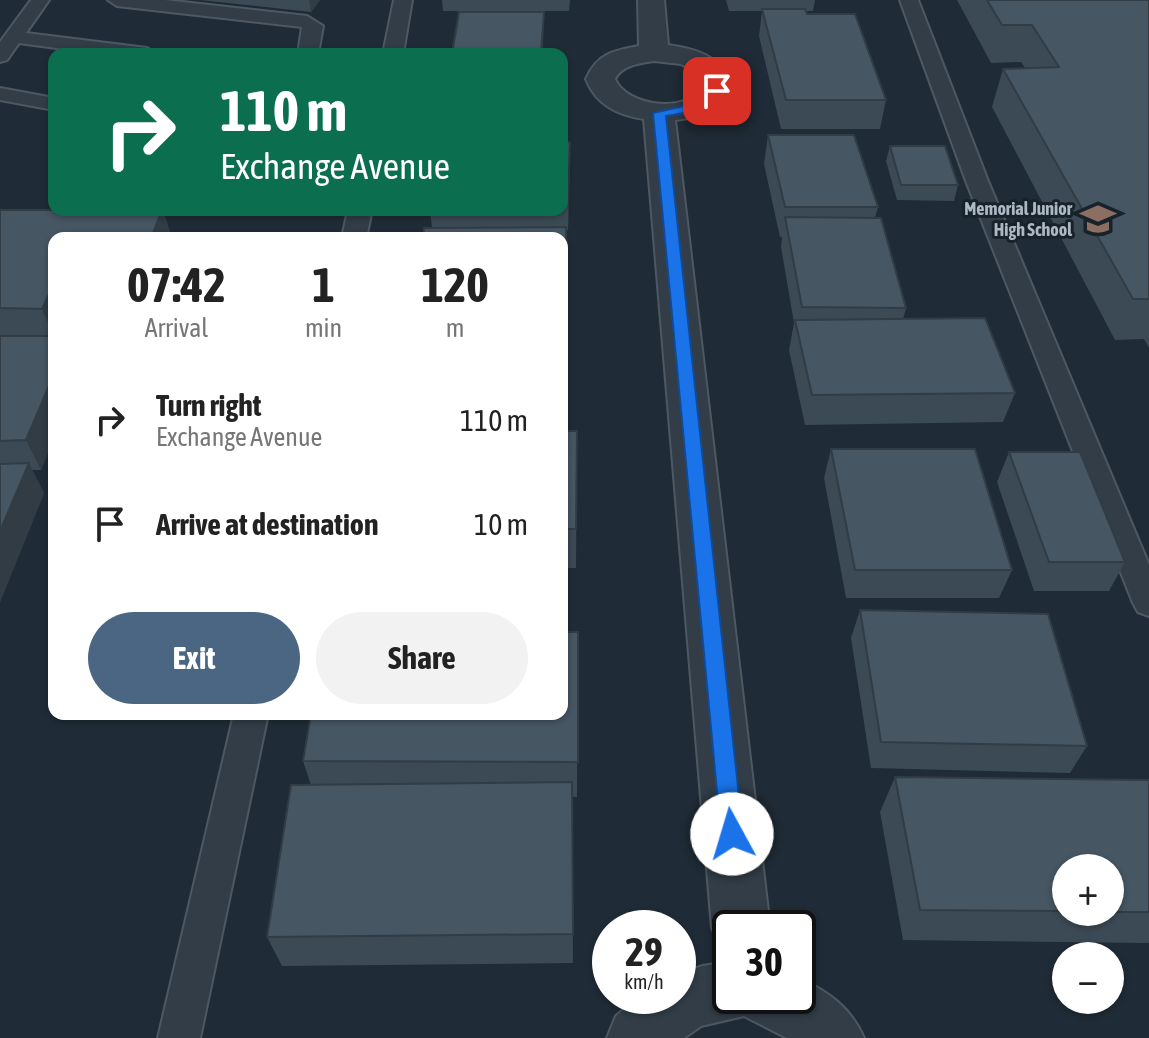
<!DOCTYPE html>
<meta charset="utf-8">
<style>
:root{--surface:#fff;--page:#f2f2f2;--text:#222;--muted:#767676;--accent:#4a6683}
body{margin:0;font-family:"Asap Condensed",sans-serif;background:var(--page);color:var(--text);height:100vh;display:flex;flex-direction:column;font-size:30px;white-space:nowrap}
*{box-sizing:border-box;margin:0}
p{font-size:26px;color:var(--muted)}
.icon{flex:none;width:44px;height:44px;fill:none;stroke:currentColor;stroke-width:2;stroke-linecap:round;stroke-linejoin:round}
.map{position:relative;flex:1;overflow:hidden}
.drawer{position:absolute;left:48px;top:232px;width:520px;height:488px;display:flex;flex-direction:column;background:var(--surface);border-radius:16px;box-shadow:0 2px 6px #0004}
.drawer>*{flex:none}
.top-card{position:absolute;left:48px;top:48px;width:520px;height:168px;border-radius:16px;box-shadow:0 2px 6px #0004;background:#0b6e4f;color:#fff;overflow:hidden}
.buttons{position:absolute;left:1052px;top:854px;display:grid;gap:16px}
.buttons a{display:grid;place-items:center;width:72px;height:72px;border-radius:50%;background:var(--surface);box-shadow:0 2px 6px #0004;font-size:40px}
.speed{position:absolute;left:592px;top:910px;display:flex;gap:16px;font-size:40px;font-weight:700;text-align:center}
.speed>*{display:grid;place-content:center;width:104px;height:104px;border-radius:50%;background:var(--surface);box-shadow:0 2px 6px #0004;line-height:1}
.speed small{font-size:20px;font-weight:400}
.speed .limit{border:4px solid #111;border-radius:12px;background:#fff;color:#111}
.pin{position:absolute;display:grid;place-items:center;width:68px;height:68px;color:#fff;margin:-34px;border-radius:16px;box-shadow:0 4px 12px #0006}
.me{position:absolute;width:88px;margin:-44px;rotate:354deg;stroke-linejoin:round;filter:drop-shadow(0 0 6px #0008)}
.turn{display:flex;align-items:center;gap:28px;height:168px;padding:0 40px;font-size:36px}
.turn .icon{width:104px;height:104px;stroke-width:2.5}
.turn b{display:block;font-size:56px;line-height:68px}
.eta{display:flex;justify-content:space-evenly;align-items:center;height:136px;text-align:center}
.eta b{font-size:48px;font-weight:700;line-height:56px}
.primary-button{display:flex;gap:16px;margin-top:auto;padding:16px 40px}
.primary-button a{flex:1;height:92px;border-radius:48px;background:var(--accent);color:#fff;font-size:32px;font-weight:700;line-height:92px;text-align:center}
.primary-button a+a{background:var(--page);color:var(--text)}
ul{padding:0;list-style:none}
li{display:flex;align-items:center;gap:24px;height:104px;padding:0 40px}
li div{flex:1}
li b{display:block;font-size:30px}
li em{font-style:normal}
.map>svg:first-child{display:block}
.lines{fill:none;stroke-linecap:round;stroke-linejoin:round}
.lane-casing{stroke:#4d5862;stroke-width:4}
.street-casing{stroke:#4d5862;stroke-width:4}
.lane{fill:#323d47;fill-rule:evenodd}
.street{fill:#323d47;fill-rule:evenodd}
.wall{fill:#3c4a55;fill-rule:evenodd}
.shaded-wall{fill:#313c45}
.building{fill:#465663;stroke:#313c45;stroke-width:2}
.route{fill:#1a73e8;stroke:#114b97;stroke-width:2}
.labels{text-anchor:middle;stroke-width:6;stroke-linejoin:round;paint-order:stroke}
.far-poi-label{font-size:18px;font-weight:bold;fill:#acb8c4;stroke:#18222b;text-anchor:end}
</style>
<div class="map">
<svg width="1149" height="1038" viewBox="0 0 1149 1038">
<rect width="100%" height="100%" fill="#1f2b36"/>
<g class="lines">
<g class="lane-casing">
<g id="lane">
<polygon points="31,0 49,0 26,33 147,48 157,54 101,54 19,43 7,60 0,62 0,42"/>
<polygon points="108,0 165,0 307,16 323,26 318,54 298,54 302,27 117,6"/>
<polygon points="394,0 412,0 403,54 383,54"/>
<polygon points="900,0 918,0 988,181 1149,565 1149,616 1138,612 1133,603 966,181"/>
<polygon points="0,88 54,98 54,110 0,100"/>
<polygon points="348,210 372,210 366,238 342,238"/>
<polygon points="234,714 268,714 200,1038 158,1038"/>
</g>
</g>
<g class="street-casing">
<g id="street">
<path d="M638 0H664L668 45C697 49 718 56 734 82 726 110 702 117 675 120L770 928H730V952L721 948 712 928 644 119C618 115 596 105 586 79 598 53 613 51 639 46ZM654 61 681 64 697 73 704 82C694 115 627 108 615 79 622 65 640 63 654 61Z"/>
<path d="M730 962V996H798V978C828 991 851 1008 864 1038H787L744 1016 701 1026 684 1038H607L616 1016 640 996H678V975L702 966Z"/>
</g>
</g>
<use href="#lane" class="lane"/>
<use href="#street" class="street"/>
</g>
<g class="wall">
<polygon points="200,0 320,0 311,12"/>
<polygon points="442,0 570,0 569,11 443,11"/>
<polygon points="726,0 815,0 813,11 806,11 807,14 886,100 880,129 781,129 759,36 762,11 729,11"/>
<polygon points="957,0 1149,0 1149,348 1144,339 1115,340 992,107 1003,69 1025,68 1021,62 991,63"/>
<polygon points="768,135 878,207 875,218 906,308 903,319 1015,393 1003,422 805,425 789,350 794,323 781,247 782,237 780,237 764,164"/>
<polygon points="562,142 570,142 568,230 566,230 567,303 562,303 562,238 432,228 430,210 562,210"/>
<polygon points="890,146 958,185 954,201 897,200 886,161"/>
<polygon points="0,210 163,210 172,238 54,238 54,438 41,470 32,470 44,493 0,602"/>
<polygon points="562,330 566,330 567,431 577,431 576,568 562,568"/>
<polygon points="831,449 1012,570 999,598 846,598 824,478"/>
<polygon points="1009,452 1125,562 1109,591 1034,591 997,482"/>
<polygon points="860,610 1087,746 1070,773 871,768 851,638"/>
<polygon points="578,632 577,797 572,797 573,963 282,966 267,937 311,785 303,761"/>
<path d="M895 777 1149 780V943L903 940 880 812ZM1066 868 1110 912H1066Z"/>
</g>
<g class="shaded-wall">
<polygon points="309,0 320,0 311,12"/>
<polygon points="544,12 543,54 541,54"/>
<polygon points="570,142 570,171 568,230 568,201"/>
<polygon points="163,210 172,238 151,238"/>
<polygon points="54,283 54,336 42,309"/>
<polygon points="54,374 54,438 41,470 26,440"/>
<polygon points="29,463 44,493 0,602 0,531"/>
</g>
<g class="building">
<polygon points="987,0 1149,0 1149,299 1133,299 1003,69 1059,67 1032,25 1002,25"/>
<polygon points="762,9 805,9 807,14 855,14 886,100 786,100"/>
<polygon points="459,12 544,12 541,54 452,54"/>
<polygon points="768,135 854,135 878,207 785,207"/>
<polygon points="562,142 570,142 568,201 562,201"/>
<polygon points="890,146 945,146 958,185 901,185"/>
<polygon points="0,210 162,210 151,238 54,238 54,283 42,309 0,308"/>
<polygon points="785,217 881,218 906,308 802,307"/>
<polygon points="566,227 567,274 562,274 562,238 423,238 424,228"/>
<polygon points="985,318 1015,393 812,395 795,320"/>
<polygon points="562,330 566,330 567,416 562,416"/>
<polygon points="0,336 54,336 54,374 26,440 0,441"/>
<polygon points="562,431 577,431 576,529 562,529"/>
<polygon points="831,449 975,449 1012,570 855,570"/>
<polygon points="1009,452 1080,452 1125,562 1049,562"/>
<polygon points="29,463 0,531 0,464"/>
<polygon points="860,610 1048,614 1087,746 881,742"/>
<polygon points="562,632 578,632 578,762 303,761 311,714 562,714"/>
<polygon points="895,777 1149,780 1149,912 1110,912 1110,868 1066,868 1066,911 920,910"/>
<polygon points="572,782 573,934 267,937 291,785"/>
</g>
<path class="route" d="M717 87 723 91C708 111 690 112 666 116L743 834 740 841 732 844 724 841 721 834 653 113 693 104Z"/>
<defs>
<g id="school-bare" transform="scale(2.76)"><path d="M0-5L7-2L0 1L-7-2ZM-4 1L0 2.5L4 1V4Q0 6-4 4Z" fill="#8d6e63" stroke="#18222b" stroke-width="2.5" paint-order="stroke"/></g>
</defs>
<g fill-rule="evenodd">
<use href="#school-bare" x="1098" y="219"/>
</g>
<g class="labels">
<g class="far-poi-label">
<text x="1072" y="215">Memorial Junior<tspan x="1072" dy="21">High School</tspan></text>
</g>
</g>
</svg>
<div class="buttons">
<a>+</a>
<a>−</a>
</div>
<div class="speed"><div>29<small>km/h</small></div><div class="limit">30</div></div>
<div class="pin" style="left:717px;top:91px;background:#d93025"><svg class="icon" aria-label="arrive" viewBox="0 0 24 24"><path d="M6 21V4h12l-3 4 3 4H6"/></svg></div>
<svg class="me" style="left:732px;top:834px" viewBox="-20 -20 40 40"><circle r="19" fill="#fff"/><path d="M0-13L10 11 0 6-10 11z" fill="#1a73e8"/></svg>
<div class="top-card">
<div class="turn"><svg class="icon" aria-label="right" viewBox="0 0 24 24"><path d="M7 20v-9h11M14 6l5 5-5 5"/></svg><div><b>110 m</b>Exchange Avenue</div></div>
</div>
<section class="drawer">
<div class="eta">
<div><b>07:42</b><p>Arrival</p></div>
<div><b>1</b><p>min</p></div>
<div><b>120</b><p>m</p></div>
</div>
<ul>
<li><svg class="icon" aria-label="right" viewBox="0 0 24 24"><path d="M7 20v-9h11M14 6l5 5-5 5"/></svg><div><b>Turn right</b><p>Exchange Avenue</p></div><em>110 m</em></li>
<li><svg class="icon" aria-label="arrive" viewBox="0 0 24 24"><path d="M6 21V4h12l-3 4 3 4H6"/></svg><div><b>Arrive at destination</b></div><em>10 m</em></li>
</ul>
<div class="primary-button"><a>Exit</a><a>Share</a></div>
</section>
</div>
